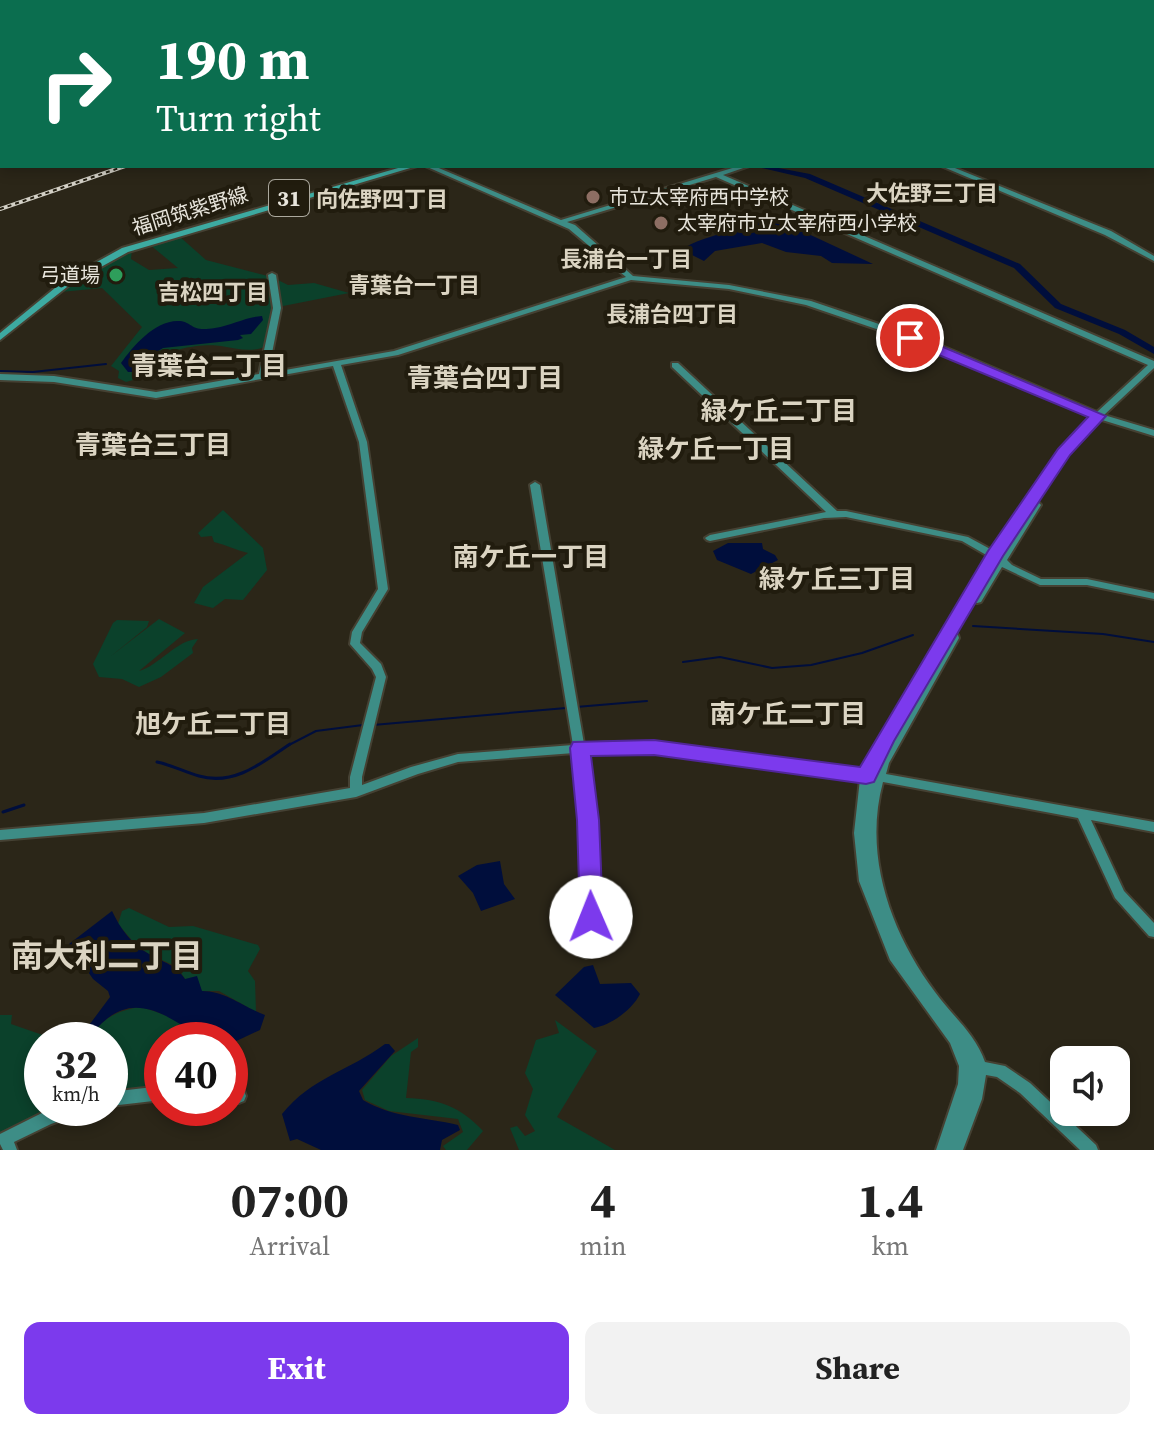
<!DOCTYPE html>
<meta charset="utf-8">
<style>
:root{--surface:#fff;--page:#f2f2f2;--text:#222;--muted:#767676;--accent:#7c3aed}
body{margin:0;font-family:"Source Serif 4","Noto Sans JP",serif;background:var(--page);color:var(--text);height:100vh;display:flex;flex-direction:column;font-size:30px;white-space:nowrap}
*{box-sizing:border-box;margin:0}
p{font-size:26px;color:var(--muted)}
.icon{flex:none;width:44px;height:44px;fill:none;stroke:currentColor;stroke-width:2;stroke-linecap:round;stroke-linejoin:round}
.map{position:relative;height:1150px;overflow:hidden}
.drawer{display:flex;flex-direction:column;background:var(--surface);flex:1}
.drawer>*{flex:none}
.top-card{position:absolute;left:0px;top:0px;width:1154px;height:168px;box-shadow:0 4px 12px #0003;background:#0b6e4f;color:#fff;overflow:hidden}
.buttons{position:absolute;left:1050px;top:1046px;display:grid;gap:16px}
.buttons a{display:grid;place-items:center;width:80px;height:80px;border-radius:16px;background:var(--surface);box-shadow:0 4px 12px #0003;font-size:40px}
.speed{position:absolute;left:24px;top:1022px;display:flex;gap:16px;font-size:40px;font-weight:700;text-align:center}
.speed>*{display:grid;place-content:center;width:104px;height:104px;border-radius:50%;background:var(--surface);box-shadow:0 4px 12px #0003;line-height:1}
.speed small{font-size:20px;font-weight:400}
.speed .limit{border:12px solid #d22;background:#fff;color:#111}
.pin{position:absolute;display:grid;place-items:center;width:68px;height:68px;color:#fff;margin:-34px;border:4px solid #fff;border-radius:50%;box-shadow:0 2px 8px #0007}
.me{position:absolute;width:88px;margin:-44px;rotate:359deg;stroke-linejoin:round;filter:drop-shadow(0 0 6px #0008)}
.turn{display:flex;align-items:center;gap:28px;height:168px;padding:0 24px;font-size:36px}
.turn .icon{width:104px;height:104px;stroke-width:2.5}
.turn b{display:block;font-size:56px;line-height:68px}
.eta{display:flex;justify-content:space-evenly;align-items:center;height:136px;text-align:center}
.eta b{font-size:48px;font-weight:700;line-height:56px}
.primary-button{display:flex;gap:16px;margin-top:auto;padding:16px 24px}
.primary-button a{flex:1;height:92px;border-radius:16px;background:var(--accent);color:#fff;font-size:32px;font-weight:700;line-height:92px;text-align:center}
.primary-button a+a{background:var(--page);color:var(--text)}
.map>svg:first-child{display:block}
.green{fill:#0b412b}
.water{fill:#000e3c}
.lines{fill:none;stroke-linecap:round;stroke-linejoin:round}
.stream-far1{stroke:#000e3c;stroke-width:2}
.stream{stroke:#000e3c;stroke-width:3}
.river{fill:#000e3c;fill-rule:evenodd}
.secondary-casing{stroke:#454133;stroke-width:4}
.primary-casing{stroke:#454133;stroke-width:4}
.highway-casing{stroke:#454133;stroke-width:4}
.secondary{fill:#3d8d86;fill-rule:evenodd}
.primary{fill:#3daaa1;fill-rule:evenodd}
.highway{fill:#39c4b9;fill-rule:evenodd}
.rail-casing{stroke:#d2cfc5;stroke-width:4}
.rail{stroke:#211c0e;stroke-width:2;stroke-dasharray:4;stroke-linecap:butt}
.route{fill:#7c3aed;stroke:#51269a;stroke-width:2}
.education-dot{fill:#8d6e63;stroke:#211c0e;stroke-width:3}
.leisure-dot{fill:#2e9e5b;stroke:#211c0e;stroke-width:3}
.labels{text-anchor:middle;stroke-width:8;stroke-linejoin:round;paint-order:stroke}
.far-poi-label{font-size:20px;fill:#e8e5dc;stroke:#211c0e;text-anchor:start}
.far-street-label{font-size:20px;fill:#e8e5dc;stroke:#211c0e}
.far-neighbourhood-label{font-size:22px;font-weight:bold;fill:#dbd4c2;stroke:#211c0e}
.shield{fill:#211c0e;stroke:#aca99e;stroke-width:2}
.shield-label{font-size:22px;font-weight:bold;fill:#e8e5dc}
.neighbourhood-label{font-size:26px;font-weight:bold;fill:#dbd4c2;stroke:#211c0e}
.near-neighbourhood-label{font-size:32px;font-weight:bold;fill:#dbd4c2;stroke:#211c0e}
</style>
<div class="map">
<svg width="1154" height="1150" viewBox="0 0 1154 1150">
<rect width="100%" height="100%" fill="#2b2618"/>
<g class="green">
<path d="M179 236 206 260 268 276 274 307 264 347C250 353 235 348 221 346 203 343 167 349 154 361V374L126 382 118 378 119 371 111 366 142 327 102 288 61 292 83 275 132 250 131 259 149 270 178 268 149 244Z"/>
<polygon points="274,278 288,285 314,283 349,293 278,307"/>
<path d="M223 510 263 548 267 570 243 600 225 599 213 608 194 603 203 587 248 553C236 550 226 545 214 542L212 536 201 537 198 533Z"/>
<path d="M159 619 185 633 139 671C160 665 176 640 198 639L192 648 193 653 161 677 139 687 122 679 99 677 93 664 113 623 117 620 149 621 147 627 111 656Z"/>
<polygon points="129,908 169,927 193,926 258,945 260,949 248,971 255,981 256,1012 219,991 201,991 185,979 177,967 149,954 136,945 118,924 122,911"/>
<path d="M140 1007C159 1011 194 1027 208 1040H162V1090L110 1095V1040H87C102 1019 115 1011 140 1007Z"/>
<polygon points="0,1015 12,1015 11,1024 57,1040 78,1027 86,1030 78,1040 42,1040 42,1108 65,1108 0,1137"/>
<polygon points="555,1020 597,1051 557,1117 615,1150 519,1150 510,1128 517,1126 525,1136 535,1131 525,1115 533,1089 525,1073 536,1040 559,1033"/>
<path d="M418 1038V1047L411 1052 406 1098C438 1099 460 1106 483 1131L467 1150H446L443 1146 463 1132 458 1119 389 1111 365 1100 362 1090 391 1056Z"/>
</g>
<g class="water">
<path d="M752 218 787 224 873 264 832 263 821 256 786 252 762 243 715 251 704 261 684 251V248C702 237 721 235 739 227L740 220Z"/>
<path d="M262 316 263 320 251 334 240 335 243 338 238 340 163 348 142 361 146 372 139 376 138 372H128L121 363C133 346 156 319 180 321 194 323 190 332 215 328 232 325 246 317 262 316Z"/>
<polygon points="728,543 762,543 763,549 775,555 778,560 751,574 717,560 713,551"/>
<polygon points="500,861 504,884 515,899 481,911 473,893 458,876 477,865"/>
<path d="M112 911C120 928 132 945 149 954 164 963 175 964 185 979L197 976 202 991C226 991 243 1007 265 1015L260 1030 230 1044V1040H207C198 1031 190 1031 180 1024 140 999 116 1002 87 1040H78L110 997 108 991 93 979 69 944Z"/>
<path d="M593 965 600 984 631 983 640 994C632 1010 611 1025 594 1028L555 995 584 967Z"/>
<path d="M385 1044H389L395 1051 359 1091 363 1100C394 1118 424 1117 458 1125L460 1130 442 1140 440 1150H321L297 1139 290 1141 282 1114C312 1077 349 1071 385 1044Z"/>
</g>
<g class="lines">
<g class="stream-far1">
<polyline points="470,0 480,2"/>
<polyline points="0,371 33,372 106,364"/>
<polyline points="973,626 1103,634 1154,642"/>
<polyline points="683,662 720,657 772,668 811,665 862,653 913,635"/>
<polyline points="576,707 647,701"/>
<polyline points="373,725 566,708"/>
<polyline points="287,746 316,731 363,725"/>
</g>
<g class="stream">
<path d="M157 762C172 765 184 772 199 776 234 786 262 763 290 744"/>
<polyline points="3,812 24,805"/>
</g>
<g class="river">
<polygon points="153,0 160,0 158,2 151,2"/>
<polygon points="225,0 240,0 235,2 220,2"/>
<rect x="0" y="109" width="2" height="4"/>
<polygon points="753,166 768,166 810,174 1020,264 1061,304 1125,330 1154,347 1154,354 1119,334 1055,308 1014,268 805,178"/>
</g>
<g class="secondary-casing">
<g id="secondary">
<polygon points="3,0 11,0 2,2 2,4 0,5 0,1"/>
<rect x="175" y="0" width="6" height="2"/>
<polygon points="419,0 427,0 430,2 422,2"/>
<polygon points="779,0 785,0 784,2 778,2"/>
<polygon points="935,0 943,0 947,2 939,2"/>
<polygon points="2,64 2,68 0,69 0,65"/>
<rect x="1152" y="76" width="2" height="4"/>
<path d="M425 166H434L561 220 739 166H749L723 175 1154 361V368L1104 415 1154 430V436L1099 419C1073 443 1054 473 1034 502L1039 503 1041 505 1007 560 1012 565 1041 579H1087L1154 593V599L1087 585H1040L1002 567 981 602 977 603 972 600 952 635H958L959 638 889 763 886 774 1154 822V832L1091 820 1124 891 1154 923V937L1149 936 1115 898 1078 818 883 782C863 856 891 933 935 992 952 1016 975 1033 985 1062L1005 1066 1030 1083 1096 1145 1098 1150H1080L1020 1093 997 1077 986 1075 982 1099 963 1150H936L958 1084 959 1066 950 1043 890 960 859 881 854 833 860 779 678 754 608 750 585 752 592 790 597 917 593 952 591 956 586 958 581 956 579 952 585 917 580 790 574 753 458 762 418 774 356 797 204 823 0 840V830L204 813 350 788V777L376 677 372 669 350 644 352 632 378 589 359 442 333 366 156 398 54 382 0 380V374L54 376 156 392 259 374 273 308 268 275 272 273 276 275 281 308 268 373 394 351 626 277 569 229ZM716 177 1148 365 1097 412 935 343 811 301 729 285 633 276 575 225 567 222ZM631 280 729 289 806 305 929 347 1092 416C1054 451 1022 507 992 550L968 537 846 511H837L678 363H672V367L826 512 710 535 705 538 707 540 710 541 824 518 846 517 962 541 988 556 881 736 863 771 678 746 608 742 584 744 540 485 535 482 530 485 573 745 458 754 411 767 362 785V777L386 677 381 664 360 643 362 632 388 589 367 442 341 365 398 355Z"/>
<polygon points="941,166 950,166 1111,231 1154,256 1154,261 1105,235"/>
<polygon points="162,1086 162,1100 110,1106 110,1092"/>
<polygon points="230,1088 244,1091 246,1096 244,1101 239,1103 230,1102"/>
<polygon points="56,1108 83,1108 81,1113 51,1124 14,1142 17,1150 3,1150 0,1144 0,1134 42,1113"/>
</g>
</g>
<g class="primary-casing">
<g id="primary">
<polygon points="913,0 910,2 901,2 904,0"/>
<polygon points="405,166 417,166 128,252 72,283 0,340 0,333 66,279 122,248"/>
</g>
</g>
<g class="highway-casing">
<g id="highway">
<polygon points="82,0 93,0 80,2"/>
<polygon points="98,0 109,0 96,2"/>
<polygon points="2,151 2,157 0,158 0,152"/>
</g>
</g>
<use href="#secondary" class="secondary"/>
<use href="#primary" class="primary"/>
<use href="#highway" class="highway"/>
<g class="rail-casing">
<g id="rail">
<polyline points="108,2 113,0"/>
<polyline points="582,2 586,0"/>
<polyline points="0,209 125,166"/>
</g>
</g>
<use href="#rail" class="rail"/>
</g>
<polygon class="route" points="910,333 1106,416 1070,455 1003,556 894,741 874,782 866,784 654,755 591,756 599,820 603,917 600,924 591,927 583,924 580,917 577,820 570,748 573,742 654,740 860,767 988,551 1058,449 1088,417 905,341 905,335"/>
<g class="education-dot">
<circle cx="593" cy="197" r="8"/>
<circle cx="661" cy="223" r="8"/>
</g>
<circle class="leisure-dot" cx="116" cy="275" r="8"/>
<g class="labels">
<g class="far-poi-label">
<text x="609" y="204">市立太宰府西中学校</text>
<text x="677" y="230">太宰府市立太宰府西小学校</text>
<text x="100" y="282" text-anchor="end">弓道場</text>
</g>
<g class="far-street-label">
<text transform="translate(190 211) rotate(-17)" y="7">福岡筑紫野線</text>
</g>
<g class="far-neighbourhood-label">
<text x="932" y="201">大佐野三丁目</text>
<text x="382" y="207">向佐野四丁目</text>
<text x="626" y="267">長浦台一丁目</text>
<text x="414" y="293">青葉台一丁目</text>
<text x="213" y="300">吉松四丁目</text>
<text x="672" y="322">長浦台四丁目</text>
</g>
<rect class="shield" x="269" y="180" width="40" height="36" rx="6"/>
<g class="shield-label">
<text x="289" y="206">31</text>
</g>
<g class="neighbourhood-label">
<text x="209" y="375">青葉台二丁目</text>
<text x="485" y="387">青葉台四丁目</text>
<text x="779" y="420">緑ケ丘二丁目</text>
<text x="153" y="454">青葉台三丁目</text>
<text x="716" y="458">緑ケ丘一丁目</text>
<text x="531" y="566">南ケ丘一丁目</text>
<text x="837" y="588">緑ケ丘三丁目</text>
<text x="788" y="723">南ケ丘二丁目</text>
<text x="213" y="733">旭ケ丘二丁目</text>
</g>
<g class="near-neighbourhood-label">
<text x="107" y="967">南大利二丁目</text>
</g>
</g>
</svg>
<div class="buttons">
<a><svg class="icon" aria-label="sound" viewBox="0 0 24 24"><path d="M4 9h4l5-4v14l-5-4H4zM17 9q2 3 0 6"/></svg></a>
</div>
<div class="speed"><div>32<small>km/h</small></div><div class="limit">40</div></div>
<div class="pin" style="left:910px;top:338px;background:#d93025"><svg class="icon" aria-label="arrive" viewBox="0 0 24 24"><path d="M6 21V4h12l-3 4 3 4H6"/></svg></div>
<svg class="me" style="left:591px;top:917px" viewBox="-20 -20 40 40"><circle r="19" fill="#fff"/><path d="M0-13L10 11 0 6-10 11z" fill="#7c3aed"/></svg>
<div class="top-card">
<div class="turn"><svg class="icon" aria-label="right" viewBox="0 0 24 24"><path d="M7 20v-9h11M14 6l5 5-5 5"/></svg><div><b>190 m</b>Turn right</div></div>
</div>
</div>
<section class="drawer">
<div class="eta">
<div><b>07:00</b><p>Arrival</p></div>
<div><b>4</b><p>min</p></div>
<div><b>1.4</b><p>km</p></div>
</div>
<div class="primary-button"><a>Exit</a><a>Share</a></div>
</section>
